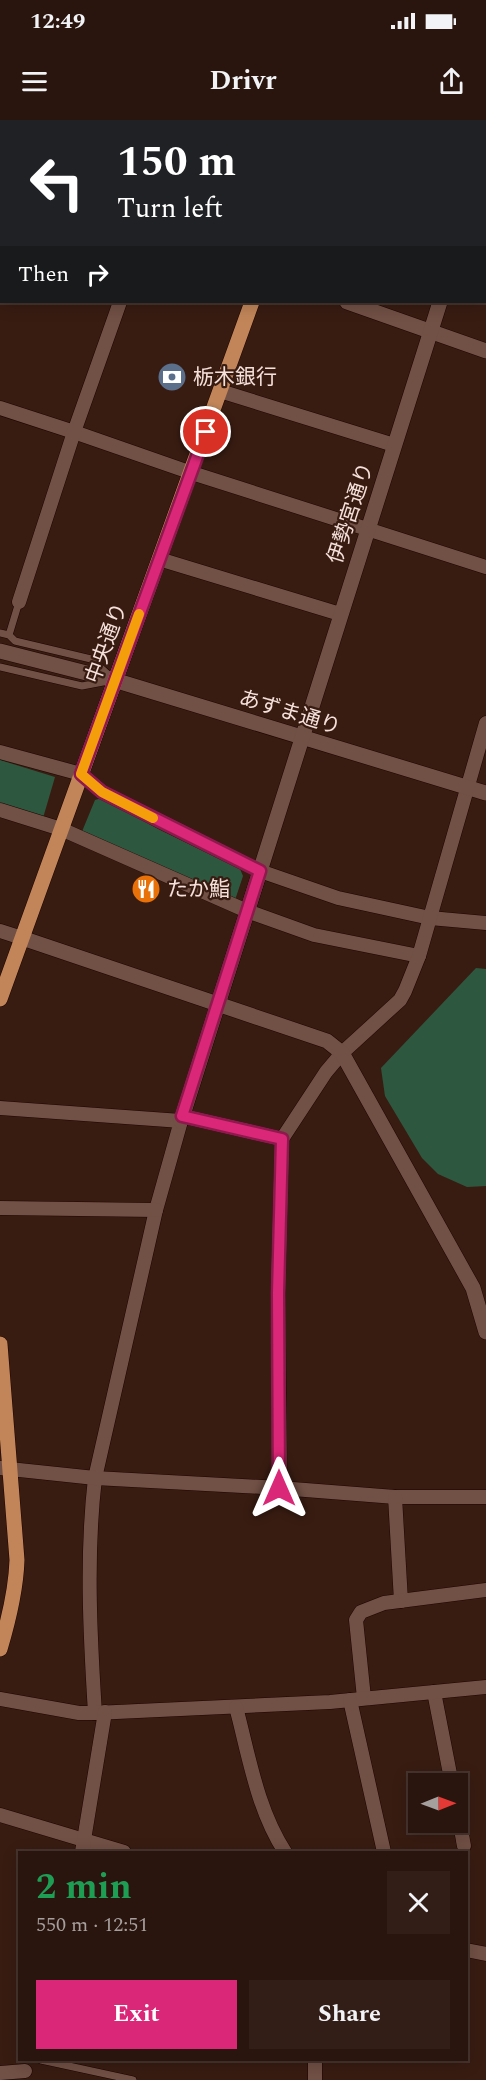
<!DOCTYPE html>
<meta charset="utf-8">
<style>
:root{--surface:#2a150e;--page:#321e17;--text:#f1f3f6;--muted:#a59f9e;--line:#46342e;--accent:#db2777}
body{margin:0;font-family:Spectral,"Noto Sans JP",serif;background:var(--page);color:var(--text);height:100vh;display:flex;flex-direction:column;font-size:22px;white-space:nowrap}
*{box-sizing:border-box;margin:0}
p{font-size:20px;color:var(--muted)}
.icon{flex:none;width:33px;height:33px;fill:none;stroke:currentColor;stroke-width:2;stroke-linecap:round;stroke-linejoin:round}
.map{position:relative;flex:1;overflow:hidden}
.sheet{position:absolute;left:18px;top:1731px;width:450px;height:210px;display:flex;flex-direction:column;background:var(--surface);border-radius:0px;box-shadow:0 3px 15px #0003,0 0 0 2px var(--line)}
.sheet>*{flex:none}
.guide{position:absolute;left:0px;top:0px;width:486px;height:183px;box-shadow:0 3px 15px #0003,0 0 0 2px var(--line);background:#202124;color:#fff;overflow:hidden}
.needle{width:39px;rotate:89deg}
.fabs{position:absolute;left:408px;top:1653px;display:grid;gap:12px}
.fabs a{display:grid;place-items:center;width:60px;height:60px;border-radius:0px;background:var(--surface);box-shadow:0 3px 15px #0003,0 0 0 2px var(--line);font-size:30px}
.pin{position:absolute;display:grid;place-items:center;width:51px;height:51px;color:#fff;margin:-26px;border:3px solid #fff;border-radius:50%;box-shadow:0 2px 6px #0007}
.me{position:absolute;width:66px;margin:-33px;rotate:0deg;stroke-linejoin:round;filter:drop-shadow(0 0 4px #0008)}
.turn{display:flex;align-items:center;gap:21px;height:126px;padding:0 18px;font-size:27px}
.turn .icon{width:78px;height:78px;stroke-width:2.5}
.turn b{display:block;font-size:42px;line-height:51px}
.then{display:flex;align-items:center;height:57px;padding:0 18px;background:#0003;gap:12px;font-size:22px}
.round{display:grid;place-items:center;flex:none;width:63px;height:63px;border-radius:0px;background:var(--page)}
.summary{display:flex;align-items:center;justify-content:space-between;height:102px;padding:0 18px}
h1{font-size:36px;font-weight:700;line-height:45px;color:#1e9e55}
.button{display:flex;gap:12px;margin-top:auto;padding:12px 18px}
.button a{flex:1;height:69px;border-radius:0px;background:var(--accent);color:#fff;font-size:24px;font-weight:700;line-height:69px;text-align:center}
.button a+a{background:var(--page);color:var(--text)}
.status{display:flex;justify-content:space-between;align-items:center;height:42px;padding:0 30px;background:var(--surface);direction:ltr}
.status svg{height:16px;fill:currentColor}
header{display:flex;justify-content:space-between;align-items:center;height:78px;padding:0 18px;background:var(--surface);font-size:27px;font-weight:700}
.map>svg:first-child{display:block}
.green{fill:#2d583f}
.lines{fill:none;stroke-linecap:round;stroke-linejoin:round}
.service-casing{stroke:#1e0500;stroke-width:8}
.minor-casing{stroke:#1e0500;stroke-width:15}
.tertiary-casing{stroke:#1e0500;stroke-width:16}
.primary-casing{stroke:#1e0500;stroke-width:16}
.service{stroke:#715045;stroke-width:7}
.minor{stroke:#715045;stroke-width:14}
.tertiary{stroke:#715045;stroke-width:15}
.primary{stroke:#c18559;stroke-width:15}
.rail-casing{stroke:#ceb9b1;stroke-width:7}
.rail{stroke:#381c12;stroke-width:4.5;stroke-dasharray:14;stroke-linecap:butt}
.route-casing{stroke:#8e194d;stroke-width:15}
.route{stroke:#db2777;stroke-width:10}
.slow{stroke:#f59e0b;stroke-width:10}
.labels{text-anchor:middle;stroke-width:4.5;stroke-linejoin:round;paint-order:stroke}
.poi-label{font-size:21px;fill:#f5e1da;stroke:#381c12;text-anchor:start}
.street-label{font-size:21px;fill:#f5e1da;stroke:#381c12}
</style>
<div class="status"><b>12:49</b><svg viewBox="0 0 49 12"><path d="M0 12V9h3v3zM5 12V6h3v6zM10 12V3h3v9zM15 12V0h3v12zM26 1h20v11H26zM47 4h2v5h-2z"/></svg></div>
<header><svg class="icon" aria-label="menu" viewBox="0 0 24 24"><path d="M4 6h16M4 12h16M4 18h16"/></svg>Drivr<svg class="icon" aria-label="share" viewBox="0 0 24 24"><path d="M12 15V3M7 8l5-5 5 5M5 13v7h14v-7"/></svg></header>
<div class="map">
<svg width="486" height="1960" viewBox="0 0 486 1960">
<rect width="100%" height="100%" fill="#381c12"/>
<g class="green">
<polygon points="0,640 55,657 43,698 0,685"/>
<polygon points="102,678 158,709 240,749 243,756 235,780 81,714 95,680"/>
<polygon points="476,848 486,849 486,1066 467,1067 438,1054 422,1038 385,976 381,948"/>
</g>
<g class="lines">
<g class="service-casing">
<g id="service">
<polyline points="0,513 9,515 15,521 91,539 110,556"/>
<polyline points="9,515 19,482"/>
<polyline points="0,547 82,566 103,562"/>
<polyline points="41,1940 133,1960"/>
</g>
</g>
<g class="minor-casing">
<g id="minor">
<polyline points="275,0 279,2"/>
<polyline points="183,2 184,0"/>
<polyline points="0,61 2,62"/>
<polyline points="220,271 394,325"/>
<polyline points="0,288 74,312 192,353 486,447"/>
<polyline points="159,439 340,494"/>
<polyline points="19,482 74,312 120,182"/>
<polyline points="0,632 81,654 102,672 260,751 338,778 430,798 486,803"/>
<polyline points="0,690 61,709 247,791 314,815 419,836"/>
<polyline points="0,811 22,818"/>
<path d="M0 988 181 1001 156 1090 95 1358C86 1435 90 1514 95 1593"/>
<polyline points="182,996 282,1019 326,952 342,933 400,880 405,871 419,836 486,603"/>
<polyline points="0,1088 156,1090"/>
<polyline points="0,1348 95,1358 280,1368 395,1377 486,1377"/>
<polyline points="280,1368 278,1174 282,1019"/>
<polyline points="395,1377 401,1481"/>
<polyline points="434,1572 452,1664"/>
<polyline points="364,1578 356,1500 361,1492 384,1483 486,1470"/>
<polyline points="0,1579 79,1593 95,1593 330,1582 486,1567"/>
<polyline points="350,1580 384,1732"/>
<path d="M236 1587C249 1636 257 1689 285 1732"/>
<polyline points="458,1693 464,1726"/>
<polyline points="0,1695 124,1732"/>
<polyline points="82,1732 105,1592"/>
<polyline points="466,1830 486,1834"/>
<polyline points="315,1940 315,1960"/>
<polyline points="0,1953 25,1951"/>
</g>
</g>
<g class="tertiary-casing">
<g id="tertiary">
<polyline points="484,38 486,33"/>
<polyline points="347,182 486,231"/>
<polyline points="0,531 114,560 486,673"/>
<polyline points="22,818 327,921 342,933 473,1168 486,1212"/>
<polyline points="181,1001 440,182"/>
</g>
</g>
<g class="primary-casing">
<g id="primary">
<polyline points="316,2 316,0"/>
<polyline points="0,879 252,182"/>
<path d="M0 1224 17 1440C16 1471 9 1499 0 1529"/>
</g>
</g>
<use href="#service" class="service"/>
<use href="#minor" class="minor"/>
<use href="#tertiary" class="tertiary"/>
<use href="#primary" class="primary"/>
<g class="rail-casing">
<g id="rail">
<polyline points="28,2 29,0"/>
<polyline points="53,2 54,0"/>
<polyline points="0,102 2,97"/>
<polyline points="0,173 2,168"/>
</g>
</g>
<use href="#rail" class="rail"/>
</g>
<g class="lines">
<g class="route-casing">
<polyline id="route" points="206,312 81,654 102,672 260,751 182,996 282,1019 278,1173 279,1368"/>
</g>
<use href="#route" class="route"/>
<polyline class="slow" points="139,494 81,654 102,672 153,698"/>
</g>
<defs>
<g id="bank-disc" transform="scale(1.5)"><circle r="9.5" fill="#5c6f8a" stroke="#381c12"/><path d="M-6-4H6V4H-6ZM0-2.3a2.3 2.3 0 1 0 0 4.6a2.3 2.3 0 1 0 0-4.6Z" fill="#fff"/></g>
<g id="restaurant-disc" transform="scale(1.5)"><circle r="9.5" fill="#e8710a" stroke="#381c12"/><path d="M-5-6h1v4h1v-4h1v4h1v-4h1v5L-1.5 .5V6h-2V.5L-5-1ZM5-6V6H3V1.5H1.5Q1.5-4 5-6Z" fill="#fff"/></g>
</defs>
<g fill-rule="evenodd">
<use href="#bank-disc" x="172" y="257"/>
<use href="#restaurant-disc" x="146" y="769"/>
</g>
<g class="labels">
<g class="poi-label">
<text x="193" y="264">栃木銀行</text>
<text x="167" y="776">たか鮨</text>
</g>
<g class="street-label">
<text transform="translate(350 393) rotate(-72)" y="7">伊勢宮通り</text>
<text transform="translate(106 523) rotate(-70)" y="7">中央通り</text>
<text transform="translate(290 592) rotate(17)" y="7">あずま通り</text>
</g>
</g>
</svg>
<div class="fabs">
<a><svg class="needle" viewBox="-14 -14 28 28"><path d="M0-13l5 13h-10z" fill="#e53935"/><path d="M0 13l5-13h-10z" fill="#a59f9e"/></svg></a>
</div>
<div class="pin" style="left:206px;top:312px;background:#d93025"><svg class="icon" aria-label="arrive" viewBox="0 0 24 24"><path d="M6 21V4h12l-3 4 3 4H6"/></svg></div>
<svg class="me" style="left:279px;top:1368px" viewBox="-20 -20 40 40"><path d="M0-17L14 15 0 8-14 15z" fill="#db2777" stroke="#fff" stroke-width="4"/></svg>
<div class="guide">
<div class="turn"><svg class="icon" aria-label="left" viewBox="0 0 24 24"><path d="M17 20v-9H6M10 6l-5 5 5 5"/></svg><div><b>150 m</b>Turn left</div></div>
<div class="then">Then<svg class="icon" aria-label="right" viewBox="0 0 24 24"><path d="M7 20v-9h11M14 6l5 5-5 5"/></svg></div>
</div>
<section class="sheet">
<div class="summary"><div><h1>2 min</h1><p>550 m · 12:51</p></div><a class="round"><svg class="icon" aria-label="close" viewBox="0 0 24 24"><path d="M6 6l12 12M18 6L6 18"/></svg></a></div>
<div class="button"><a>Exit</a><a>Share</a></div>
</section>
</div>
